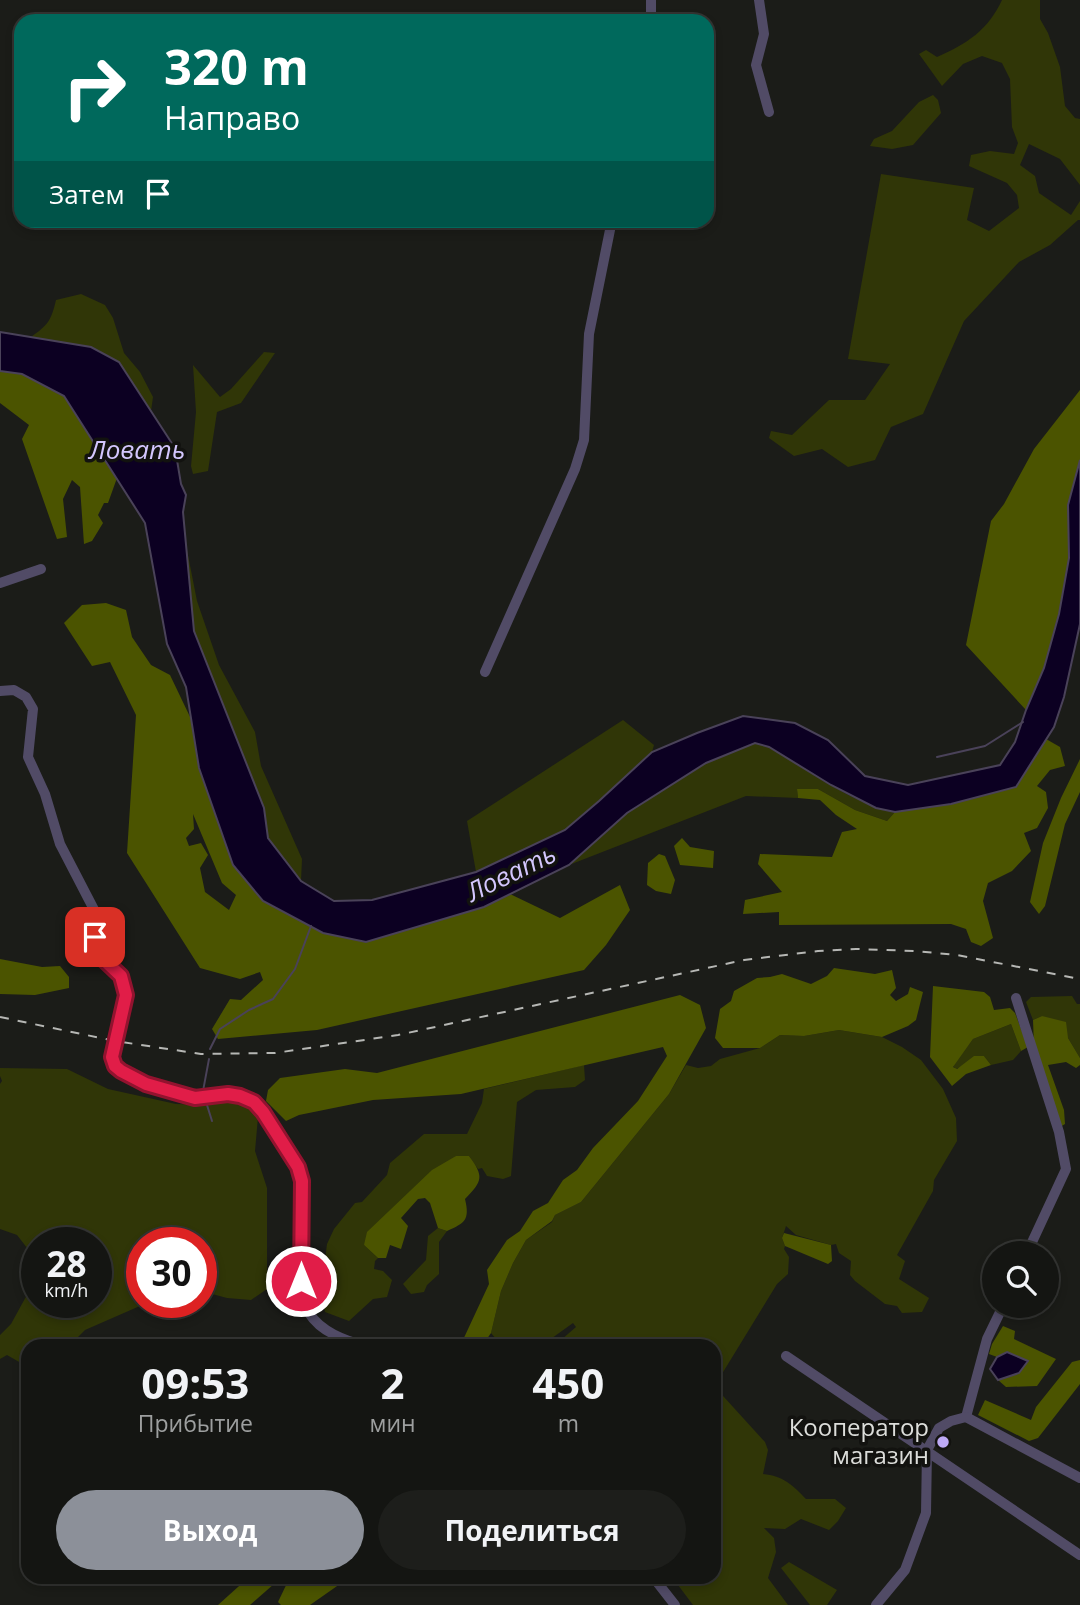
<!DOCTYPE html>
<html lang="ru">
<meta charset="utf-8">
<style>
:root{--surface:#141512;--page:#1d1e1b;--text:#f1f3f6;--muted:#9d9f9f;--line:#333432;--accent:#8c9099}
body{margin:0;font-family:"Open Sans",sans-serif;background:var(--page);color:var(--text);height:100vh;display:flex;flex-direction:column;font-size:26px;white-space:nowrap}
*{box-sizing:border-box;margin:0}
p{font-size:23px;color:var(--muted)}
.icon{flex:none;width:38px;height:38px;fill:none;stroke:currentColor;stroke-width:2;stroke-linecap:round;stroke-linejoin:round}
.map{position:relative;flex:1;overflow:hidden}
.sheet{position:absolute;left:21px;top:1339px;width:700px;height:245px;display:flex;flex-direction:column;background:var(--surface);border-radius:21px;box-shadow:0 4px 10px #0003,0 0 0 2px var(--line)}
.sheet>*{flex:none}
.top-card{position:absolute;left:14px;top:14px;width:700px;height:214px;border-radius:21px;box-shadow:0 4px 10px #0003,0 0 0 2px var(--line);background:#00695c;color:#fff;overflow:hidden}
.controls{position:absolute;left:982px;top:1241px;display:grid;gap:14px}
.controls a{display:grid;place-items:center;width:77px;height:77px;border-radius:50%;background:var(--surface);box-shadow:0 4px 10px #0003,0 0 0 2px var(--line);font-size:35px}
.speed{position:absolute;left:21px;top:1227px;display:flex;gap:14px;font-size:35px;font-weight:700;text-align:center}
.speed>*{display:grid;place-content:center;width:91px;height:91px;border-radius:50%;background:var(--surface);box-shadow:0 4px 10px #0003,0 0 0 2px var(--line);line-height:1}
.speed small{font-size:18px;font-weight:400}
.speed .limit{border:10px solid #d22;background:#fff;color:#111}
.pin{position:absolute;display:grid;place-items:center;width:60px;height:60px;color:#fff;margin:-30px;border-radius:14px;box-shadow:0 4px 10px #0006}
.me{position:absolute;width:77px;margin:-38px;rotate:0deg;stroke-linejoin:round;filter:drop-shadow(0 0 5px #0008)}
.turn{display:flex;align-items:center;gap:24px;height:147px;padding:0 35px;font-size:32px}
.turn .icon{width:91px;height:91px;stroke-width:2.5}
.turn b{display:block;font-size:49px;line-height:60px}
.then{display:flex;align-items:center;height:66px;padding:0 35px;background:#0003;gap:14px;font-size:26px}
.eta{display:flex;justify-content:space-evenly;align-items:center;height:119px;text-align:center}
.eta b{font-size:42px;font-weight:700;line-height:49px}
.button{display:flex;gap:14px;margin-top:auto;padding:14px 35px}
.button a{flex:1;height:80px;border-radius:42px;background:var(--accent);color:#fff;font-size:28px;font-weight:700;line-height:80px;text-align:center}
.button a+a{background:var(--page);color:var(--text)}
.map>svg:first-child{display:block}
.green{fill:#303607;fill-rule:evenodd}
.forest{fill:#4b5400;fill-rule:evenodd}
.water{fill:#0c0022;stroke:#4a4259;stroke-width:2}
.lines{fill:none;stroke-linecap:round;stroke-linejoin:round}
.stream{stroke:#4a4259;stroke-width:2}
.minor{stroke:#514b66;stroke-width:10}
.rail{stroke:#b6b7b4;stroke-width:2;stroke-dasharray:9 9;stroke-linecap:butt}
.route-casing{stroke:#92132f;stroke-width:18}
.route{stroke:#e11d48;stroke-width:12}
.poi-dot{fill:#bda9f5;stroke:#12120f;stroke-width:2.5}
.labels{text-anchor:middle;stroke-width:7;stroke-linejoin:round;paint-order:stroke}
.poi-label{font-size:24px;fill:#dcddda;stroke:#12120f;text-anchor:end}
.water-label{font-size:26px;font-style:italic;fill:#d3c6fd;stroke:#12120f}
</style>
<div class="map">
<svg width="1080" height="1605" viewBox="0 0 1080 1605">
<rect width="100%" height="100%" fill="#1b1c18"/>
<g class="green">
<path d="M1002 0H1040V19L1048 33 1060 67 1065 106 1075 118 1080 119V185L1060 159 1029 144 1020 165 1035 176 1039 193 1071 215 1080 201V220H1078L1050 245 1019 262 964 321 923 414 891 427 875 460 848 467 822 449 794 456 769 438 771 431 792 435 829 400H865L890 364 848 359 881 174 974 188 967 220 989 231 1019 208 1017 195 1007 183 969 166 971 155 990 151 1014 154 1018 143 1012 127 1010 79 1002 63 982 56 963 64 942 86 919 54 926 50 937 57C967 44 988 30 1002 0Z"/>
<polygon points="933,95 938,100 941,113 913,145 892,149 870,146 874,139 892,131 919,102"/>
<path d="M81 294 105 305 113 318 124 353 140 372 153 397 151 411 119 362 91 347 31 337C48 325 51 321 56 300Z"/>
<polygon points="264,352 275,353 241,403 217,412 208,471 193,474 191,466 196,412 193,365 220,397 231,389"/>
<polygon points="186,545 197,601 219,665 255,732 261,766 302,859 301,881 268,838 264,807 194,631"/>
<polygon points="623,720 654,745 652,752 599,801 565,830 476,872 467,821"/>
<path d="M755 743C774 748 788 758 804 769 833 787 862 805 895 812L887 821 855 810 818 789H797L798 798 746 796 569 865 627 813 706 763Z"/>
<polygon points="1072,996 1077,1004 1080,1004 1080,1058 1068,1038 1042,1016 1033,1020 1026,1002 1031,997"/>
<polygon points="1011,1024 1021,1051 1013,1060 991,1065 984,1056 956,1069 953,1066 973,1039"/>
<polygon points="839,1030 882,1037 902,1047 921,1060 943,1089 956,1118 957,1141 934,1180 933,1191 897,1255 905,1261 899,1279 929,1298 922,1312 902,1313 897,1306 885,1304 855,1281 850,1275 851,1261 839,1253 836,1244 831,1245 796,1235 786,1226 782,1238 785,1246 784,1249 789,1257 788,1274 777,1284 717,1382 714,1382 714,1346 554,1346 576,1327 573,1323 541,1346 502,1346 491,1333 501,1291 513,1263 526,1240 552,1222 555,1215 581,1202 669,1094 686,1065 698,1068 711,1066 720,1059 760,1048 780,1035 804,1036"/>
<polygon points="584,1065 585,1080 575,1087 536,1090 517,1102 511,1176 503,1179 487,1176 482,1168 478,1169 469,1156 456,1156 364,1245 378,1258 375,1261 374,1269 383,1271 392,1280 387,1297 373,1299 349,1321 325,1312 319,1285 325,1260 327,1244 334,1229 355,1203 362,1202 387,1175 390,1163 424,1134 467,1134 482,1103 484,1089"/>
<path d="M0 1068 67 1069 108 1089 176 1104 207 1105 239 1100 258 1117 255 1151 267 1188V1289L251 1300 227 1298 201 1291V1242H142V1302H149L85 1330 69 1346H28V1367L7 1355 0 1359V1335L11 1324 34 1282 31 1253 17 1235 0 1229V1084L2 1081 0 1076ZM37 1242H96V1302H37Z"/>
<polygon points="438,1228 447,1231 439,1242 439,1274 427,1285 424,1292 411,1294 403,1284 426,1260 428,1236"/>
<path d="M714 1386 765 1442 768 1450 763 1474C783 1476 793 1485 806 1499H835L846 1508 838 1521 829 1530 801 1519 785 1529 764 1528 774 1538 776 1552 768 1578 788 1605H693L672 1577H714Z"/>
<polygon points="789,1562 837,1590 827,1605 810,1605 781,1568"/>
</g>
<g class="forest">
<polygon points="0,371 22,374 64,396 117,478 108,503 104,503 98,515 103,523 92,541 84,544 80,487 72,480 63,499 67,537 57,539 22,439 29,425 0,403"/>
<polygon points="1080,390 1080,460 1068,505 1069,558 1059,614 1044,668 1026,710 966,645 991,521 1004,504 1034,449"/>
<path d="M106 603 126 610 132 637 151 665 170 675 192 721 199 768 263 901 323 933 366 942 484 907 510 894 560 918 620 885 630 910 606 945 584 970 317 1030 218 1039 212 1029 230 999 241 1000 263 980 260 972 240 979 200 968 127 853 136 715 110 662 92 666 64 623 82 605ZM193 814 222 883 236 895 229 910 205 892 200 868 208 855 201 843 189 846 186 838 194 829Z"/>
<polygon points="1046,739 1060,747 1065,766 1050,770 1037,786 1046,792 1048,808 1037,828 1024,833 1031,851 1012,871 988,883 983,901 993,938 981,946 971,942 966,929 951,924 779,925 779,912 743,914 745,900 782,892 758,864 760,854 832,857 842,832 857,829 836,815 820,800 798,798 797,789 818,789 855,810 887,821 895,812 951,804 1016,787"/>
<polygon points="1080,759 1080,792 1065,824 1045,906 1039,914 1030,902 1043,843 1061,798"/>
<polygon points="682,838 690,847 714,851 713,868 680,865 674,846"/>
<polygon points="659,854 665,856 675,880 671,894 656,891 647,885 648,863"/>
<polygon points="0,959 42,967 60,966 69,977 69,988 35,995 0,994"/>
<polygon points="834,968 875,974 892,970 896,988 890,995 896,1001 908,994 910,987 923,992 916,1020 908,1026 882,1037 839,1030 804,1036 780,1035 760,1048 723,1048 715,1038 720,1009 731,1001 734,991 757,978 770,977 782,974 811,984 827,976"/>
<polygon points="933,986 984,992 990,997 994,1010 1010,1008 1015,1013 1028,1047 1021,1051 1011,1024 973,1039 953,1067 957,1069 974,1056 984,1056 991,1065 966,1074 952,1086 930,1057"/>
<polygon points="680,995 700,1005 706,1028 669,1094 581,1202 555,1215 552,1221 526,1240 513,1263 501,1291 491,1333 482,1346 464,1346 462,1342 489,1284 487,1270 507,1240 520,1231 533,1211 548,1203 563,1180 577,1170 593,1148 638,1101 667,1056 663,1047 461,1094 373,1100 299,1115 286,1121 266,1101 268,1090 280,1078 345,1069 377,1073"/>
<polygon points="1042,1016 1066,1022 1068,1038 1080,1058 1080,1065 1076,1068 1066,1062 1048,1065 1064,1110 1065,1124 1060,1127 1034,1047 1033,1020"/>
<path d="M456 1156H469C484 1176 483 1181 465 1199 470 1220 465 1223 447 1231L438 1228 430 1203 425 1198 418 1199 401 1218 408 1226 401 1249 390 1245 386 1258H378L364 1245 367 1232 432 1170Z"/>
<polygon points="784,1233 831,1245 832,1261 828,1264 785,1246 782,1238"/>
<polygon points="1003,1326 1015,1331 1014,1339 1056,1359 1037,1386 1006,1387 998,1380 1019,1373 1007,1352 997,1357 989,1354 992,1344"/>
<polygon points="1080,1360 1080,1384 1038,1438 1029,1441 978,1415 985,1400 1031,1420 1036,1407 1072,1362"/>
<polygon points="249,1577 282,1577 250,1605 218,1605"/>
<polygon points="293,1577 350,1577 310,1605 281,1605 278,1602 289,1579"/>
</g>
<g class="water">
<polygon points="0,332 91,347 119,362 175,448 181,484 186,495 183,512 194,631 264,808 268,838 301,881 334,901 372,900 476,872 565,830 599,801 652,752 697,733 743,716 795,723 828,740 865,776 908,785 1000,765 1015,742 1026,710 1044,668 1059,614 1069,558 1068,505 1080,460 1080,624 1064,697 1054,727 1016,787 951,804 895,812 876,808 831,785 769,747 755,743 706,763 627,813 569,865 484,907 366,942 323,933 263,901 233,865 199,768 186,687 167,644 145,523 64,396 22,374 0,371"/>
<polygon points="1007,1352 1028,1361 1019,1373 998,1380 990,1369 997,1357"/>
</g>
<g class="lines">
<g class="stream">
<polyline points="937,757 985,746 1023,722"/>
<polyline points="210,1049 220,1029 249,1010 273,999 295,969 311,926"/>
<polyline points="203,1091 209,1059"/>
<polyline points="207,1105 212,1121"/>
</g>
<g class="minor">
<polyline points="759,0 764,34 756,65 769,112"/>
<polyline points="651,21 651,0"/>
<polyline points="0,583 41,569"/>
<polyline points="485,672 575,469 584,440 589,334 612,220"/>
<path d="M0 691 14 690 26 697 33 709 28 757 45 794 60 844 102 925 95 937 103 959 121 976 126 995 112 1057 115 1066 121 1071 146 1084 195 1098 228 1094 240 1096 254 1102 263 1112 298 1167 302 1181C302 1210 296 1291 309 1313 321 1332 344 1340 365 1346"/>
<polyline points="1016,998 1059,1132 1066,1169 1027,1253"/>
<polyline points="786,1356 1080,1555"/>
<polyline points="966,1417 1080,1478"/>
<polyline points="966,1417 987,1339 1003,1306"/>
<polyline points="653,1577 675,1605"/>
<polyline points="876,1605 905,1570 926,1513 927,1450 939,1428 951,1421 966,1417"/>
</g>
<polyline class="rail" points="0,1017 115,1041 201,1054 275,1053 398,1035 744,960 818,951 856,949 915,951 957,955 1080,979"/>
</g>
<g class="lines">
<g class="route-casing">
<polyline id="route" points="95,937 103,959 121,976 126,995 112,1057 115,1066 121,1071 146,1084 195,1098 228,1094 240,1096 254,1102 263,1112 298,1167 302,1181 301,1281"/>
</g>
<use href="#route" class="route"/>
</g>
<circle class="poi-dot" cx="943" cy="1442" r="7"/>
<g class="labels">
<g class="poi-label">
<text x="929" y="1436">Кооператор<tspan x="929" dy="28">магазин</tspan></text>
</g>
<g class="water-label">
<text x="137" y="459">Ловать</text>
<text transform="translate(511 873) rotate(-26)" y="9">Ловать</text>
</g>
</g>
</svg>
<div class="controls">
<a><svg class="icon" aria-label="search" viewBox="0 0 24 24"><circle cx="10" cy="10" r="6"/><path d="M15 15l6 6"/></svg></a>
</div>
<div class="speed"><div>28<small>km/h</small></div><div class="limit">30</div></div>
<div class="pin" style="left:95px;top:937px;background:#d93025"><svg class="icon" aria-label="arrive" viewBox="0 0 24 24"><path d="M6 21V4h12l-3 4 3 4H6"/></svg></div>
<svg class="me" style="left:301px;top:1281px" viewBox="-20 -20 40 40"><circle r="17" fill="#e11d48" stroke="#fff" stroke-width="3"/><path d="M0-11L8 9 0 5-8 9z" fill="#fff"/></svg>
<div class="top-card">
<div class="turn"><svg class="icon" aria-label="right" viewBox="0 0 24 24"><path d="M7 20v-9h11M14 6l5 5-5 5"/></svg><div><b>320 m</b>Направо</div></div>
<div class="then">Затем<svg class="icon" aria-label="arrive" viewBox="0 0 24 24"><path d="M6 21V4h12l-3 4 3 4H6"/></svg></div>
</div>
<section class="sheet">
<div class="eta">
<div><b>09:53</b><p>Прибытие</p></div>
<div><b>2</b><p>мин</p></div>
<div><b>450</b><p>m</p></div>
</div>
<div class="button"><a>Выход</a><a>Поделиться</a></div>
</section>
</div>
